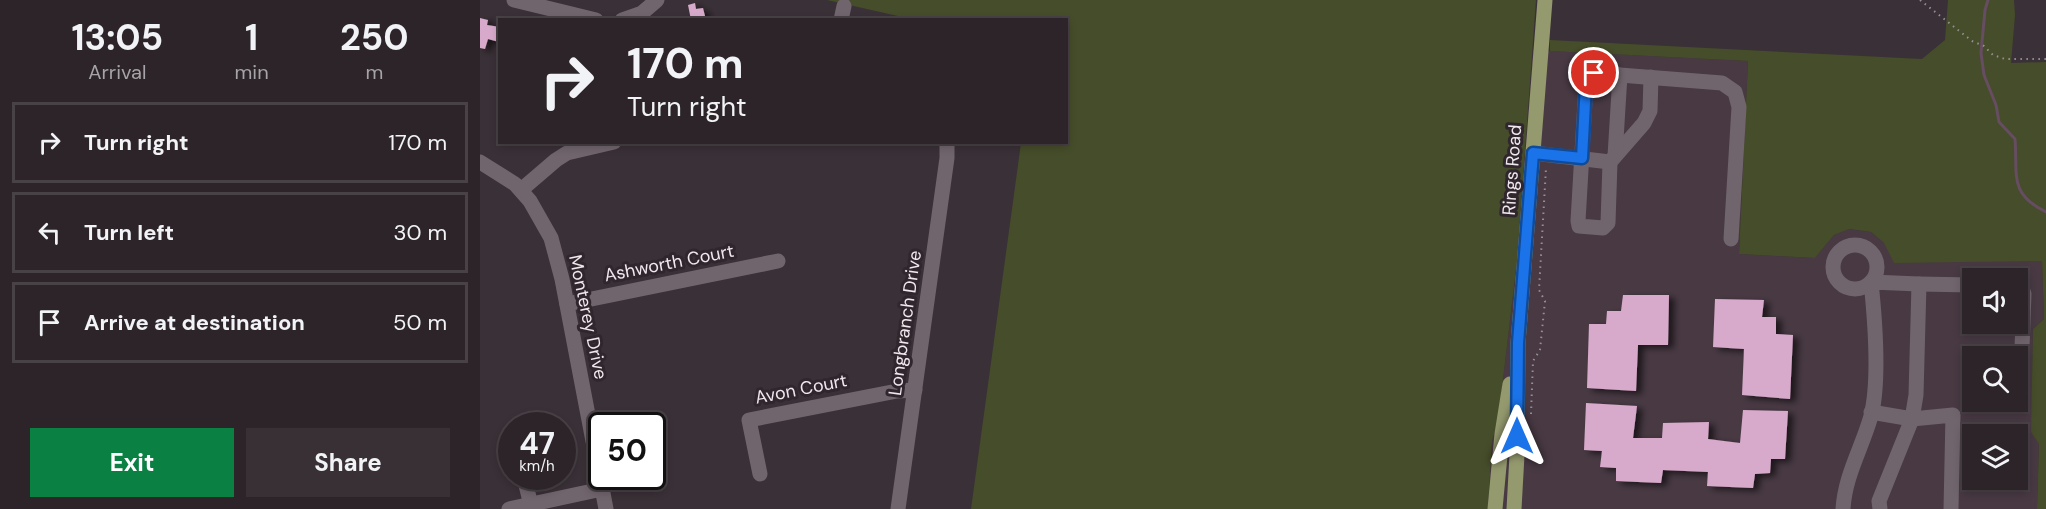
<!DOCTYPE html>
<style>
:root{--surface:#2c2429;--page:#383035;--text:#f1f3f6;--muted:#a6a4a8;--line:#484146;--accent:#0b8043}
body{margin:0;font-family:"DM Sans",sans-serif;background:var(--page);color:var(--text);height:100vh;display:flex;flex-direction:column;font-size:22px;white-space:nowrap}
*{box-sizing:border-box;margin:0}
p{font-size:20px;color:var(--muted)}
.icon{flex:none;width:33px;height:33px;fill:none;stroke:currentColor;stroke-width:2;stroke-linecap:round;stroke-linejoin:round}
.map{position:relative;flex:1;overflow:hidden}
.side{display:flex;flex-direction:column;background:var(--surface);width:480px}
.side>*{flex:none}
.guide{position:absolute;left:18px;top:18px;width:570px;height:126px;border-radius:0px;box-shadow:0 3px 9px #0003,0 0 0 2px var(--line);background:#2c2429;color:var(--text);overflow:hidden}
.fabs{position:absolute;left:1482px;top:268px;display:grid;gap:12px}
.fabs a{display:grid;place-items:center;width:66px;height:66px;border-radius:0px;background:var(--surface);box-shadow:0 3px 9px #0003,0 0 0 2px var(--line);font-size:30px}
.speed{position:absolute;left:18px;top:412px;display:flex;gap:12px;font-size:30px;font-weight:700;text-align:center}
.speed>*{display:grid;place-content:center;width:78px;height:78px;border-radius:50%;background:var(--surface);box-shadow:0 3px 9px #0003,0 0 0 2px var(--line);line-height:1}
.speed small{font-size:15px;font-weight:400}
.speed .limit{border:3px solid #111;border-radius:9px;background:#fff;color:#111}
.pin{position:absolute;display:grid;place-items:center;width:51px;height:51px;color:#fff;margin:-26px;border:3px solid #fff;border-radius:50%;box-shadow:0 2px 6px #0007}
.me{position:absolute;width:66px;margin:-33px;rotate:0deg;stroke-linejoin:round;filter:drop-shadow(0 0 4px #0008)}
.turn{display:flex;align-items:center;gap:21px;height:126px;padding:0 30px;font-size:27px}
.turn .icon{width:78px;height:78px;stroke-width:2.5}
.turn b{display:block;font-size:42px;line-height:51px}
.eta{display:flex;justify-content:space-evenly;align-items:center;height:102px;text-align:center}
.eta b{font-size:36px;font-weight:700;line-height:42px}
.button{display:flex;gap:12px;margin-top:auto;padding:12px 30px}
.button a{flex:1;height:69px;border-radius:0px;background:var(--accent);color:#fff;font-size:24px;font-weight:700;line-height:69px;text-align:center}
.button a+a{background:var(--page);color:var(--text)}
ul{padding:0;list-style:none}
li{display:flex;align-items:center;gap:18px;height:81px;margin:0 12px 9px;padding:0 18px;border:3px solid var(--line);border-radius:0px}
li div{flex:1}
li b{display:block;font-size:22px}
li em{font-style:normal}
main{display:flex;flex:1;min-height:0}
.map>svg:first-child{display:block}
.built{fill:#483943;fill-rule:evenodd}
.green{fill:#464d2a}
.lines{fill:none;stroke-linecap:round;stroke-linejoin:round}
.stream{stroke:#664d61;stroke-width:3}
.building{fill:#d7aacb;filter:url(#shadow)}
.path{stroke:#978f95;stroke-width:2;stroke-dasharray:1.5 4.5;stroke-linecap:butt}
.minor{stroke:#71656d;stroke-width:15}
.major{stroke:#94996e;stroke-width:15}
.route-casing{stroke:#114b97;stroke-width:15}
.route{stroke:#1a73e8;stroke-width:10}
.labels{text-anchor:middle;stroke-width:6;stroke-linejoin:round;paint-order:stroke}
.street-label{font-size:18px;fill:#efe8ed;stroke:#30262d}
</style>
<main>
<section class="side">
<div class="eta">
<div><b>13:05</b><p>Arrival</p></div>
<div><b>1</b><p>min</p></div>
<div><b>250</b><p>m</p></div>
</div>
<ul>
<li><svg class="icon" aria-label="right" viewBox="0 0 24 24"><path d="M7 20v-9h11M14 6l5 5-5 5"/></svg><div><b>Turn right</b></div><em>170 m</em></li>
<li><svg class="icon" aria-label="left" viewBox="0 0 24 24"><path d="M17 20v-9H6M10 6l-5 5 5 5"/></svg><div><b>Turn left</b></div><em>30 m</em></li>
<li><svg class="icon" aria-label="arrive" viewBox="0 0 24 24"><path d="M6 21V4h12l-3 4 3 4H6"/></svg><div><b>Arrive at destination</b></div><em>50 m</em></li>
</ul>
<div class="button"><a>Exit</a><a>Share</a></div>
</section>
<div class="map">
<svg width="1566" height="509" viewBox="0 0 1566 509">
<defs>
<filter id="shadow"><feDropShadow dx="5.5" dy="3" stdDeviation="3" flood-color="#0009"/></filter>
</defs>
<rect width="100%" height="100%" fill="#3a3037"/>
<path class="built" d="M1053 50 1268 61 1259 254 1335 258 1354 235 1368 229 1391 232 1404 243 1532 261H1562L1564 319 1553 329 1552 432 1559 444 1557 509H1008L1012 441 1018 422 1037 261ZM1492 279H1538V324H1492ZM1492 357H1538V402H1492ZM1492 435H1538V480H1492Z"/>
<g class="green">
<polygon points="347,0 1056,0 1037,261 1018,422 1012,441 1008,509 491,509 541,143 586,142 586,20 431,19"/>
<polygon points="1468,0 1534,0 1535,15 1531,63 1566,62 1566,509 1557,509 1559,444 1551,432 1553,329 1564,319 1562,261 1414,263 1404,243 1391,232 1369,229 1354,235 1335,258 1259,254 1268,61 1070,51 1070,40 1442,59 1465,40"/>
</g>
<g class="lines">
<path class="stream" d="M1508 0 1505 10 1501 53 1504 75 1516 105 1519 122 1535 139C1538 175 1528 193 1566 212"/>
</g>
<g class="building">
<polygon points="215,3 216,9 223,8 226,20 211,20 208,5"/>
<polygon points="0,18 8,20 7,25 20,27 19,42 8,39 5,49 0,48"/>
<polygon points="1143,295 1189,295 1188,345 1158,345 1156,391 1107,388 1109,324 1126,324 1127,311 1141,311"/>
<polygon points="1235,299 1284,300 1282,317 1296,317 1296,334 1313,335 1310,399 1262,395 1264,349 1233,347"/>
<polygon points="1106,403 1157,406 1153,438 1182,438 1183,423 1229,422 1228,439 1260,443 1263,410 1308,411 1305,459 1291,459 1290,473 1275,474 1273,488 1227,486 1228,472 1183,470 1181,483 1136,481 1136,468 1120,467 1122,451 1104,450"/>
</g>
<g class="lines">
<g class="path">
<polyline points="1440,0 1492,41 1504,46 1513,55 1525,59 1566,59"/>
<polyline points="1051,414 1053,361 1060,350 1065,301 1059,290 1066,168"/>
</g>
<g class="minor">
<polyline points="34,0 116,20"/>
<polyline points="142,20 162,13 177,0"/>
<polyline points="361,20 364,6"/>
<polyline points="1053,153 1130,162 1164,123 1170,111 1171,77"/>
<polyline points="1135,156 1140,75"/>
<polyline points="0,162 35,184 50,201 71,238 82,279 126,509"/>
<polyline points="1130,162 1128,223 1123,228 1099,226 1098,221 1106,84 1109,77 1114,73 1242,83 1255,92 1259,107 1251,239"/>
<polyline points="41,190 76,160 87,153 134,142"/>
<circle cx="1375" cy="267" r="22"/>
<polyline points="1439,284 1492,285"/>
<polyline points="1538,287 1542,288 1544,294 1542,348"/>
<polyline points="87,304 298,261"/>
<polyline points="1391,412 1432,419 1473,415 1471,509"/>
<polyline points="280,474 269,420 417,391 435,390"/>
<polyline points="44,477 52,509"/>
<polyline points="29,509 122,489"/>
<polyline points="418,509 467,158 467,142"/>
<path d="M1363 509C1365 475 1382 448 1391 416 1400 380 1395 320 1391 282L1439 284 1436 395 1432 419 1399 501 1400 509"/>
</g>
<g class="major">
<polyline points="1015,509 1022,434 1030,384"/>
<polyline points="1034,509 1037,455 1038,343 1065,0"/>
</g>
</g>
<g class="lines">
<g class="route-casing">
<polyline id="route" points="1037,436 1038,343 1053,153 1102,158 1106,84 1114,73"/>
</g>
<use href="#route" class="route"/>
</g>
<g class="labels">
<g class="street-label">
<text transform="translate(1032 170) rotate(-86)" y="6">Rings Road</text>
<text transform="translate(189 263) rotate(-11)" y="6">Ashworth Court</text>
<text transform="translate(108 317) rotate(78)" y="6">Monterey Drive</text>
<text transform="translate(425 323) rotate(-82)" y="6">Longbranch Drive</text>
<text transform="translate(321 389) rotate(-11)" y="6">Avon Court</text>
</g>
</g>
</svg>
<div class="fabs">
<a><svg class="icon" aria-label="sound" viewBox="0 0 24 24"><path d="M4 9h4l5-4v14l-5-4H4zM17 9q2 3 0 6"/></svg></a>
<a><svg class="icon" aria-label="search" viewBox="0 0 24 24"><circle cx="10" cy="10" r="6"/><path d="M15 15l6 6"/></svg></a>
<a><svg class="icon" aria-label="layers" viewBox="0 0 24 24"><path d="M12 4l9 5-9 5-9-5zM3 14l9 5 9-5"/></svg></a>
</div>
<div class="speed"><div>47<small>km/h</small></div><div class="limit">50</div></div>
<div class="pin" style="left:1114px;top:73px;background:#d93025"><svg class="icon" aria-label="arrive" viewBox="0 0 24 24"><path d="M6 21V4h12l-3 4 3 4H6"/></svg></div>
<svg class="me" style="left:1037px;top:436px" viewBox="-20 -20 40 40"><path d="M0-17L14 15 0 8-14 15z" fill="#1a73e8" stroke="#fff" stroke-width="4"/></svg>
<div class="guide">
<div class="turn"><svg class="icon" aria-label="right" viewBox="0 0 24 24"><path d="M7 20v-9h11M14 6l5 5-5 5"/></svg><div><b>170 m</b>Turn right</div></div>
</div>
</div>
</main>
